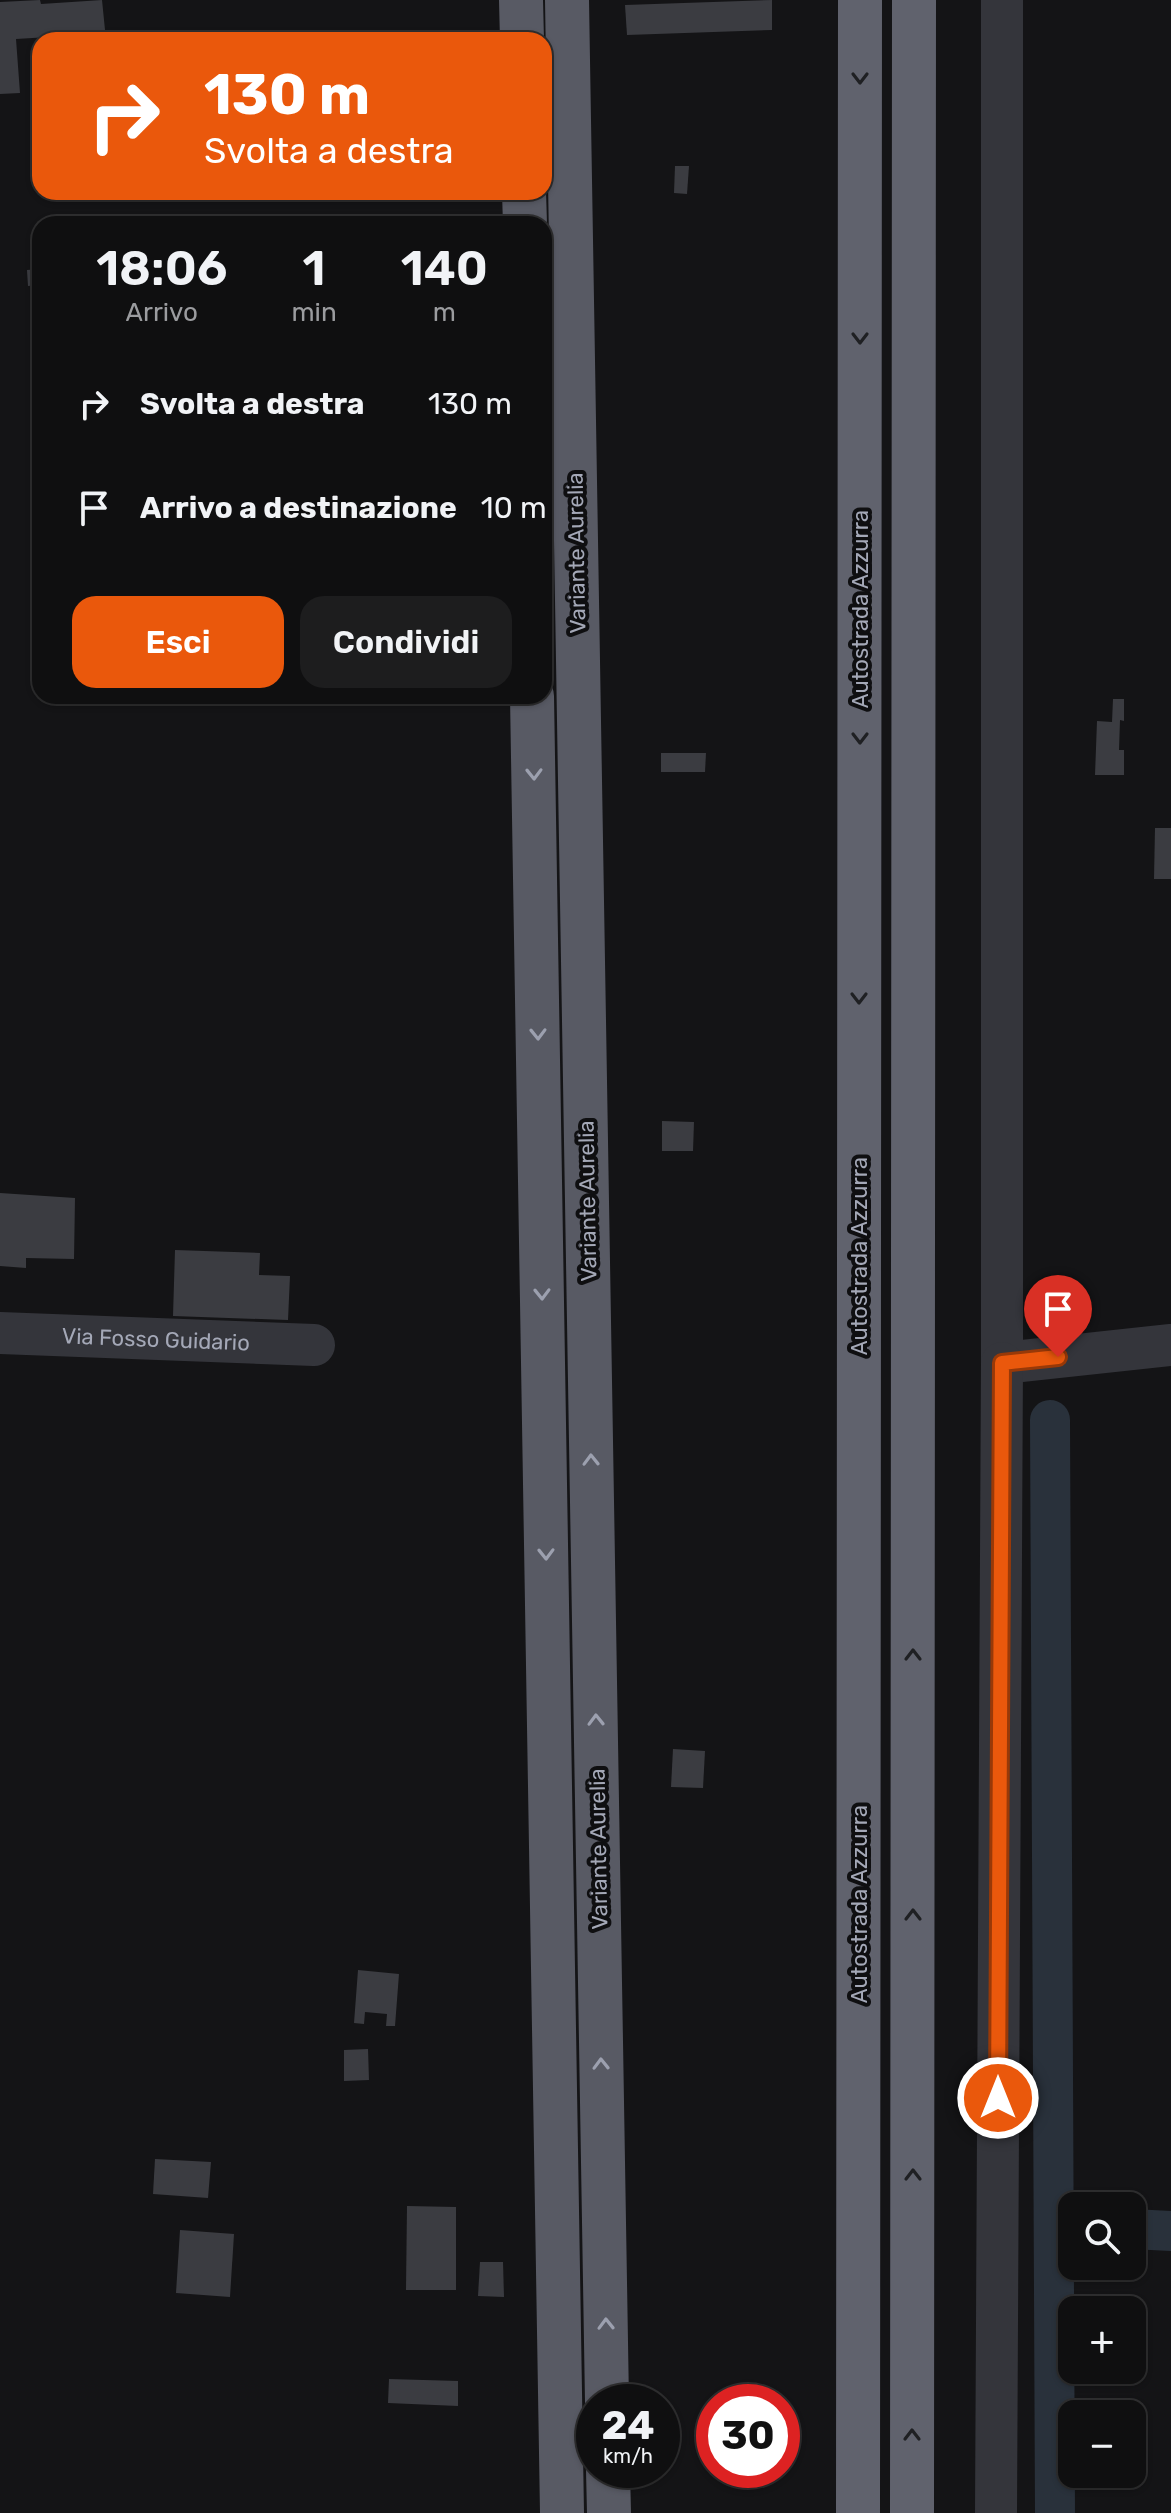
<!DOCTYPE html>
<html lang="it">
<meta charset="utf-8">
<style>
:root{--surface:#0f0f10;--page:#1d1d1e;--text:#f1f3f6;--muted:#9b9c9f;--line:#2f2f30;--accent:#ea580c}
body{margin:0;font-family:Rubik,sans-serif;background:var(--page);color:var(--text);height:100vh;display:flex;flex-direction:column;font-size:30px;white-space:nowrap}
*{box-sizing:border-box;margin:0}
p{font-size:26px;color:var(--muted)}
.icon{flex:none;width:44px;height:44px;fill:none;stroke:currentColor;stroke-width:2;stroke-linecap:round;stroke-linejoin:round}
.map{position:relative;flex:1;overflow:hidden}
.sheet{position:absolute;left:32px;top:216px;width:520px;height:488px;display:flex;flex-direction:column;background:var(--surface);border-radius:24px;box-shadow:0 2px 6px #0004,0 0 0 2px var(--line)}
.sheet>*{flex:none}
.top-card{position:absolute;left:32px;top:32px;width:520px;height:168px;border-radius:24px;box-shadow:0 2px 6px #0004,0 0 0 2px var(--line);background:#ea580c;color:#fff;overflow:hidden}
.controls{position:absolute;left:1058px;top:2192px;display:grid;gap:16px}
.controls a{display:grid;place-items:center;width:88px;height:88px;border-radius:16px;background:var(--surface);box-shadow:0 2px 6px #0004,0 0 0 2px var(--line);font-size:40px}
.speed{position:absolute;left:576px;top:2384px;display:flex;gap:16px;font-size:40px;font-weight:700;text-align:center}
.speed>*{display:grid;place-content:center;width:104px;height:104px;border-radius:50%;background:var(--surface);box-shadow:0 2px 6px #0004,0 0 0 2px var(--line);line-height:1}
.speed small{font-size:20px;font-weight:400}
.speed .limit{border:12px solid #d22;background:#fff;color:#111}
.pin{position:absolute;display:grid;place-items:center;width:68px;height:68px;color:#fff;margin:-82px -34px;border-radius:50% 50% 50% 0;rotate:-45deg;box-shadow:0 0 8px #0007}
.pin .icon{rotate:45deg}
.me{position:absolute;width:88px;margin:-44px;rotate:0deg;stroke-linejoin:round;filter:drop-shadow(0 0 6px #0008)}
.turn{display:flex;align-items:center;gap:28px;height:168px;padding:0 40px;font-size:36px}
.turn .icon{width:104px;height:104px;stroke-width:2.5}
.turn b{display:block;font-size:56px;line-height:68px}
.eta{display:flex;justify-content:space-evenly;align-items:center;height:136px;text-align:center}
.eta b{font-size:48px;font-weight:600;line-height:56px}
.action{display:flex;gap:16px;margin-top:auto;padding:16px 40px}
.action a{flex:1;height:92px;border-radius:24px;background:var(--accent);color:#fff;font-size:32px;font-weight:600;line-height:92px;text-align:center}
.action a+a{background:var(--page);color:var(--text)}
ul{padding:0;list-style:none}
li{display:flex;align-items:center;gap:24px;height:104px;padding:0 40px}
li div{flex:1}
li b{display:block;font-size:30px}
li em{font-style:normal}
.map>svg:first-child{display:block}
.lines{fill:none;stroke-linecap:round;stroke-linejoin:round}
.canal{stroke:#29313b;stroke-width:40}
.building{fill:#3b3c41}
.minor{stroke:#34353b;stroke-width:42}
.trunk{stroke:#585a64;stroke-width:44}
.motorway{stroke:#60626d;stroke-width:44}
.oneway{stroke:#1f2023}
.oneway2{stroke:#9ca0af}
.route-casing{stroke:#983908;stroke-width:20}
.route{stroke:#ea580c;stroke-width:14}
.labels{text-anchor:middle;stroke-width:8;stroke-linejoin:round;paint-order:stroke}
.street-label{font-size:22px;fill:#a4a8b7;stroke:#0f0f11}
</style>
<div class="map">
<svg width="1171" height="2513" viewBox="0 0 1171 2513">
<rect width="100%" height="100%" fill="#141416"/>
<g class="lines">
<g class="canal">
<polyline points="1050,1420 1055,2513"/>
<polyline points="1132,2229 1171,2231"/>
</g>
</g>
<g class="building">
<polygon points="40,0 41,4 102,0 106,40 49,40 49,37 16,39 20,93 0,94 0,2"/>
<polygon points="772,0 772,30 627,35 625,5"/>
<polygon points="675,166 689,166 687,194 674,193"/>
<polygon points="40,269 40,285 28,286 27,270"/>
<polygon points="40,301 40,317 34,317 33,302"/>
<polygon points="1113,699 1124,699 1124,721 1120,720 1119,750 1124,750 1124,775 1095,775 1097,721 1112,722"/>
<polygon points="661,753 706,753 705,772 661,772"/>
<polygon points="1155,828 1171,828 1171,879 1154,879"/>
<polygon points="662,1121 694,1122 693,1151 662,1151"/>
<polygon points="0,1193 75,1198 74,1259 26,1258 26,1268 0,1266"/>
<polygon points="175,1250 260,1253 259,1275 290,1276 288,1320 173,1316"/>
<polygon points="673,1749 705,1751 703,1788 671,1787"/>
<polygon points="358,1970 399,1974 395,2026 386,2026 387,2014 365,2012 364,2024 354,2023"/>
<polygon points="368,2049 369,2080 344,2081 344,2050"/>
<polygon points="155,2159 211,2162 208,2198 153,2194"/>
<polygon points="407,2206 456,2207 456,2290 406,2290"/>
<polygon points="180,2230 234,2234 230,2297 176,2293"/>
<polygon points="480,2262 503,2262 504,2297 478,2296"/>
<polygon points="389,2379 458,2381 458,2406 388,2403"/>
</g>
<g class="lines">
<g class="minor">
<polyline points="1002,0 1002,1363 1171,1345"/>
<path id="s1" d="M0 1333 314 1345"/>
<polyline points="996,2513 1002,1363"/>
</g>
<g class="trunk">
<polyline points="521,0 522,40"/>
<polyline points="567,0 607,2402"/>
<polyline points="524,192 525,224"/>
<polyline points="532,696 562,2513"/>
<polyline points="608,2470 609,2513"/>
</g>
<g class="motorway">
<polyline points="858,2513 860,0"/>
<polyline points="912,2513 914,0"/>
</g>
</g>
<defs><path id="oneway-chevron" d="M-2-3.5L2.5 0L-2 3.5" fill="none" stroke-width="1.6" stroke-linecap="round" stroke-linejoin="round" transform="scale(2)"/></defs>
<g class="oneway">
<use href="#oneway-chevron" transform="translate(860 78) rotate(90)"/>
<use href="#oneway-chevron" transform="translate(860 338) rotate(90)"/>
<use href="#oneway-chevron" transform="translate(860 738) rotate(90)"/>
<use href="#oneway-chevron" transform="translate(859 998) rotate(90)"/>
<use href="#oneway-chevron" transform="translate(913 1655) rotate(-90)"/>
<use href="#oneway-chevron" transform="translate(913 1915) rotate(-90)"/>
<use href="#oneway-chevron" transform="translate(913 2175) rotate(-90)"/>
<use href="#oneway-chevron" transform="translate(912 2435) rotate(-90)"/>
</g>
<g class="oneway2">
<use href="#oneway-chevron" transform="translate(534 774) rotate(89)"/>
<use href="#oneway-chevron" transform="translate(538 1034) rotate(89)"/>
<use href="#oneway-chevron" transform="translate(542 1294) rotate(89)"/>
<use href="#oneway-chevron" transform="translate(591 1460) rotate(-91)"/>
<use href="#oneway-chevron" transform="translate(546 1554) rotate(89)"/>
<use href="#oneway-chevron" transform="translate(596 1720) rotate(-91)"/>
<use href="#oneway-chevron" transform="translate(601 2064) rotate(-91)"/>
<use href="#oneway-chevron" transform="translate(606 2324) rotate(-91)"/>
</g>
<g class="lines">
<g class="route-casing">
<polyline id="route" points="998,2098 1002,1363 1058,1357"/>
</g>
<use href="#route" class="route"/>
</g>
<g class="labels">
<g class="street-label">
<text transform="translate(576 553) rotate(-91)" y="8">Variante Aurelia</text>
<text transform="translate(860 609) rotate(-90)" y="8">Autostrada Azzurra</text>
<text transform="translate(587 1201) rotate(-91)" y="8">Variante Aurelia</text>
<text transform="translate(859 1256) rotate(-90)" y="8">Autostrada Azzurra</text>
<text dy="8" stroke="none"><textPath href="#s1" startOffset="156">Via Fosso Guidario</textPath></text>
<text transform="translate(598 1849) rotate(-91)" y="8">Variante Aurelia</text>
<text transform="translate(859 1904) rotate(-90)" y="8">Autostrada Azzurra</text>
</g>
</g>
</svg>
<div class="controls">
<a><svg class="icon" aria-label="search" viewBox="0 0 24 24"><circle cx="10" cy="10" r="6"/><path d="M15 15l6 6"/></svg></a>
<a>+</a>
<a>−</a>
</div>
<div class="speed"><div>24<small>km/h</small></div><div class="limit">30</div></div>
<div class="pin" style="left:1058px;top:1357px;background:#d93025"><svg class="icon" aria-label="arrive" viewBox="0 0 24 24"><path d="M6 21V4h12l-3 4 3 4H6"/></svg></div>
<svg class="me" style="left:998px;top:2098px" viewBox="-20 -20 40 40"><circle r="17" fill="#ea580c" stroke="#fff" stroke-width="3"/><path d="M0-11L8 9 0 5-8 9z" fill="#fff"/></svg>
<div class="top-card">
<div class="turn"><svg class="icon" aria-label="right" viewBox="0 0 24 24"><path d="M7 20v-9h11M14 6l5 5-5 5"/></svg><div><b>130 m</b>Svolta a destra</div></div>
</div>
<section class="sheet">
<div class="eta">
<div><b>18:06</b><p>Arrivo</p></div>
<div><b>1</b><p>min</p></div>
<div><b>140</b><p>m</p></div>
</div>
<ul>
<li><svg class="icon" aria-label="right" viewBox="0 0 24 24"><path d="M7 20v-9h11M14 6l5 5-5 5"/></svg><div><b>Svolta a destra</b></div><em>130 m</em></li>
<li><svg class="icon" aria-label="arrive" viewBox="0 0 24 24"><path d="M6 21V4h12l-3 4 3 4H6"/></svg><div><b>Arrivo a destinazione</b></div><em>10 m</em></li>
</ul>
<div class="action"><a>Esci</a><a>Condividi</a></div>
</section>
</div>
